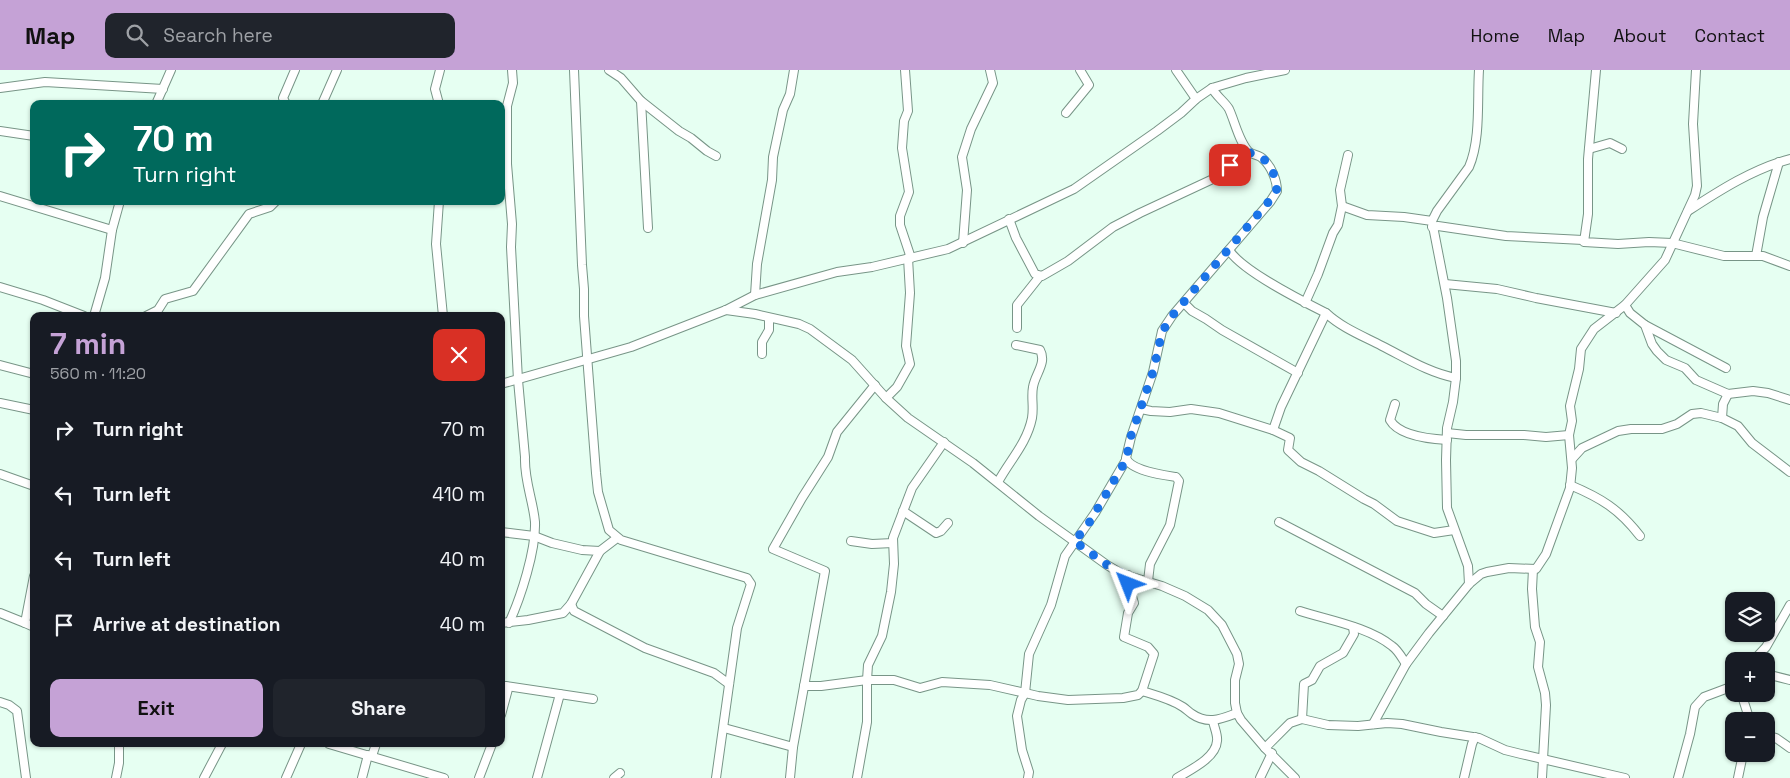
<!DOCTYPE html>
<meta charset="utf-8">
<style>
:root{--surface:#171b24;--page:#20242c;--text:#f1f3f6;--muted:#9ea1a6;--accent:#c5a2d6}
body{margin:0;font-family:"Space Grotesk",sans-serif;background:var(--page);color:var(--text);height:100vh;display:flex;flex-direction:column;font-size:19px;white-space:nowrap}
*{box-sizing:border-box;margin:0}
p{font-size:16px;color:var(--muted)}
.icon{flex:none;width:28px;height:28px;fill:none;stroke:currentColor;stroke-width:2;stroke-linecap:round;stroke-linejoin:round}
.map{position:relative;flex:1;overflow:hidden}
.panel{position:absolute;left:30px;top:242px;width:475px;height:435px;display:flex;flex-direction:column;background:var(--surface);border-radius:10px;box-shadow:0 1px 4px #0004}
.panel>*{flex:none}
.top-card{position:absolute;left:30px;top:30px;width:475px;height:105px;border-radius:10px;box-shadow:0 1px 4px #0004;background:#00695c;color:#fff;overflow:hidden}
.buttons{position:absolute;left:1725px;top:522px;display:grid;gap:10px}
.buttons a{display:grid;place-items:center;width:50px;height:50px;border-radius:10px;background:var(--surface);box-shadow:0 1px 4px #0004;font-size:25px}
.pin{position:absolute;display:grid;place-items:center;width:42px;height:42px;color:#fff;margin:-21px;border-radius:10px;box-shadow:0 2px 8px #0006}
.me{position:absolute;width:55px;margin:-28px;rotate:315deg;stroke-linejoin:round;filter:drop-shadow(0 0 4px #0008)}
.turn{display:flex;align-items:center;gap:18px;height:105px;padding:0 20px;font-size:22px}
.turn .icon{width:65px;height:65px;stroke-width:2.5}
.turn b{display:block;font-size:35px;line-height:42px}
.round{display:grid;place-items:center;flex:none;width:52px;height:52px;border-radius:10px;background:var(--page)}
.headline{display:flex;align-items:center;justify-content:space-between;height:85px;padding:0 20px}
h1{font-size:30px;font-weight:700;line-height:38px;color:var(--accent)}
.cta{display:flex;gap:10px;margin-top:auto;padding:10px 20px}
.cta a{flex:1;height:58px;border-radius:10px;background:var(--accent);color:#111;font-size:20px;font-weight:700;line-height:58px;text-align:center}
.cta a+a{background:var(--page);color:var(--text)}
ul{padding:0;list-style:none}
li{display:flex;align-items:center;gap:15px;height:65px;padding:0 20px}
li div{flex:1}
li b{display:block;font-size:19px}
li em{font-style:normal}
header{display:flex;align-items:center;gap:30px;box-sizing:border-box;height:70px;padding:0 25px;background:var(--accent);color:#111}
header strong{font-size:24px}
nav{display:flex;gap:28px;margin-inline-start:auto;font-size:18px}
.search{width:350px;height:45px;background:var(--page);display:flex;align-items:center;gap:12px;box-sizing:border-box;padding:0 18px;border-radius:10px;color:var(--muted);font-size:19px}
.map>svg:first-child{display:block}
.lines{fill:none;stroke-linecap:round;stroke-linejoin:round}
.street-casing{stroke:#789587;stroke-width:10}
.street{stroke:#fff;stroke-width:8}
.route{stroke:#1a73e8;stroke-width:9;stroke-dasharray:0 16.2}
</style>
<header>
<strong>Map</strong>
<div class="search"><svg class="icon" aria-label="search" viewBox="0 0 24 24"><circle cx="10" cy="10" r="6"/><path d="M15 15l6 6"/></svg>Search here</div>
<nav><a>Home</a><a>Map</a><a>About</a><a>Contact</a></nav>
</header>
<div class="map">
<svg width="1790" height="708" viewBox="0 0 1790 708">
<rect width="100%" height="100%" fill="#e6fff2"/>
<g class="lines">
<g class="street-casing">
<g id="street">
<polyline points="574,0 582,195 584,219 584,246 596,403 598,422 609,460 621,470 747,508 751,514 737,558 716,708"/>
<polyline points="609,0 621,8 641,31 648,158"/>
<polyline points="905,0 908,41 904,51 902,78 909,122 900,146 900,155 911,188"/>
<polyline points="1176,0 1196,29"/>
<polyline points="1596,0 1588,89 1588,144 1584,172 1618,174 1649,172 1672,173 1724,186 1763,186 1790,196"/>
<polyline points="0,18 45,12 163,19"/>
<polyline points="641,31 679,61 691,68 707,81 716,86"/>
<polyline points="156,34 171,0"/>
<polyline points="286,34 283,28 295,0"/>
<polyline points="322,34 337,0"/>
<polyline points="439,34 435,19 440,0"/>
<polyline points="1066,43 1089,15 1080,0"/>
<polyline points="0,61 34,66"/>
<polyline points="1589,79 1610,73 1622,79"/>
<polyline points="0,126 112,160"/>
<polyline points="439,131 436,174 443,246"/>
<polyline points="1342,136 1367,145 1404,147 1432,151"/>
<path d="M1688 141C1720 120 1753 99 1790 89"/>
<polyline points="1009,149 1016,168 1035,204 1042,206 1068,191 1113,157 1140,143 1215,108 1230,95 1250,83"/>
<polyline points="1432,157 1438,156 1506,166 1583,170"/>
<polyline points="963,173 967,120 962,87 971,59 993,13 990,0"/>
<path d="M1229 180C1242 201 1302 231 1326 243 1342 258 1363 266 1382 276 1406 288 1429 303 1456 308"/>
<polyline points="1756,186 1763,147 1779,92"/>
<polyline points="1445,214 1497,219 1536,228 1616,243"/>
<polyline points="0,217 43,230 84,246"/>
<polyline points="755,225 757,194 772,110 773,87 783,40 790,24 794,0"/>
<polyline points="1184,233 1192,241 1206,249 1222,260 1298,303"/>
<polyline points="1305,233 1318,204 1333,163 1338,155 1342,136 1340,120 1348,85"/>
<polyline points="1625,235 1630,243 1645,255 1652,274 1657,281 1666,290 1685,298 1696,310 1728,324 1753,321 1768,323 1790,330"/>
<polyline points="726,240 755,244 799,254 810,259 852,290 886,328 908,348 973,393 1039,446 1107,495 1122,504 1162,516 1185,526 1208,540 1222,555 1237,584 1239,594 1235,610 1235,633 1237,643 1241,650 1265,678 1295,708"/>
<polyline points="1326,243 1281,337 1273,360 1290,368 1288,380 1301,392 1319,401 1364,429 1374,434 1397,451 1434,463 1454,460"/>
<polyline points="94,246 105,208 112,160 120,131"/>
<polyline points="146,246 158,240 165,229 193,221 249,144 270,137 276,131"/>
<polyline points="1645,255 1726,298"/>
<polyline points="1017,258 1017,235 1040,206"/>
<polyline points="762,284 762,272 769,260 769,248"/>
<polyline points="0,295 34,304"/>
<polyline points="501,314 631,277 726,240 755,225 837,202 872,197 948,179 1074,119 1157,61 1181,43 1196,29 1212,18 1246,8 1285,0"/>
<polyline points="886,328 897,317 910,294 906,276 910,223 908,188"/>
<polyline points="0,333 34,340"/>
<path d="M1395 334 1390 350C1399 366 1430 369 1447 370"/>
<polyline points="1141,339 1151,341 1170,342 1191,339 1219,343 1273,360"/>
<polyline points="1722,348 1723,334 1728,324"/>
<polyline points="1447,363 1466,365 1524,365 1546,367 1569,365"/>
<polyline points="1572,389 1582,378 1618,361 1631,359 1662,359 1677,354 1692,344 1701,343 1722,348 1738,356 1752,373 1790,402"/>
<polyline points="0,404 34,416"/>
<path d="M998 412C1010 390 1027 373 1032 348 1034 337 1031 327 1033 317 1035 304 1047 293 1040 280L1016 275"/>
<path d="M1570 415C1601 428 1619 439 1640 466"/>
<polyline points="903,441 936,463 941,461 948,453"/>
<polyline points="1279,452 1415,523 1426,534 1443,546"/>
<polyline points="501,462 534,466 552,473 582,480 600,481"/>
<polyline points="851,471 872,474 893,473"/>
<polyline points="1533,499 1532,519 1535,557 1540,572 1538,597 1545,623 1546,635 1542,708"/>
<path d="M1128 505V514L1134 533 1128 543 1124 567 1148 577 1154 584 1142 621C1155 625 1171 629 1183 637 1186 639 1189 642 1192 644 1208 655 1221 649 1237 643"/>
<polyline points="34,506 25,553 34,557"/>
<path d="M1148 511 1150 494 1170 455 1179 411 1176 407C1163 405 1131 401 1126 388L1131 367 1153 302 1162 261 1172 246 1270 132 1277 121C1277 110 1271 96 1263 89 1260 85 1253 85 1249 82 1239 72 1235 52 1229 39 1225 32 1216 26 1212 18"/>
<path d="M1469 514 1468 496 1447 438 1446 390 1447 358 1453 332 1456 308V291L1447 228 1432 151 1437 141 1469 97C1481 69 1477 30 1479 0"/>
<polyline points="571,534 574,541 645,578 714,603 729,614"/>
<path d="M1300 541C1328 550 1369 557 1392 576 1398 580 1402 588 1406 594"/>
<polyline points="0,543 25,553"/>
<polyline points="501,553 528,550 563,543 571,534 600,481 617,468"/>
<path d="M509 553C521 527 536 480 535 452 533 430 524 410 525 387L518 310 511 177 512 154 507 94V36L513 13 512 0"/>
<polyline points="1753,591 1766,577 1790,535"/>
<polyline points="1766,604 1790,610"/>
<polyline points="501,614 508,619 501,645"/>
<polyline points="506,616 593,629"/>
<polyline points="804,616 821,616 867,610 894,610 920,618 942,612 990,615 1038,626 1068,630 1123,628 1138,625 1142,621"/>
<polyline points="1743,629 1750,651"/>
<polyline points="0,632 9,635 17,641 26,708"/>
<polyline points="1302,649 1304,614 1312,610 1320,596 1343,583 1354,564 1353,557"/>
<polyline points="1373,654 1406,594 1429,563 1469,514 1481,504 1487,502 1509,498 1536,499 1546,484 1570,418 1572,398 1569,365 1572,351 1570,336 1579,299 1581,279 1594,259 1625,235 1665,190 1695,125 1697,116 1693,54 1696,0"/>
<polyline points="724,658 793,677"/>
<polyline points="1766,665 1776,668 1790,678"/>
<polyline points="329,674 444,708"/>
<polyline points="1265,678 1290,653 1302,649 1328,655 1358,656 1387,653 1402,654 1441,662 1479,668 1505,680 1521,684 1625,708"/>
<polyline points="372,686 376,674"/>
<polyline points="116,708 119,693 119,674"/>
<polyline points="204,708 222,674"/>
<polyline points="286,708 301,674"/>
<polyline points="362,708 368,685"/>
<polyline points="479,708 492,674"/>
<polyline points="537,708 560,624"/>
<polyline points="614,708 620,703"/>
<polyline points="790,708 793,677 825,501 773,479 802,428 828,387 837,362 875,315"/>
<polyline points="857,708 867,652 867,610 868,595 882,566 891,522 894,494 893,468 912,418 944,372"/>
<polyline points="1028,708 1029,702 1022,680 1017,646 1021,630 1025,623 1029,584 1051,535 1065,486 1095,443 1126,390"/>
<path d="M1177 708C1190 700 1216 688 1217 671 1218 665 1214 657 1213 651"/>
<polyline points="1260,708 1272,683"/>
<polyline points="1464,708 1472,674 1475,667"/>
<polyline points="1678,708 1690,664 1695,637 1704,627 1728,618 1734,615"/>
<polyline points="1738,708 1743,684"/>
</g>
</g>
<use href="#street" class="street"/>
</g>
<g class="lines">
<path class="route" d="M1128 514V506L1114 500 1074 471 1086 458 1095 443 1126 390 1131 366 1153 302 1162 262 1172 246 1276 123C1279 112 1271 94 1261 87 1258 85 1254 84 1250 83L1230 95"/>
</g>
</svg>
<div class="buttons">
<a><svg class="icon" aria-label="layers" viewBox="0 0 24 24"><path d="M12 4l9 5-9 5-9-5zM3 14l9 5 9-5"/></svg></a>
<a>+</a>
<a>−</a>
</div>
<div class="pin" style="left:1230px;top:95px;background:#d93025"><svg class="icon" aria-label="arrive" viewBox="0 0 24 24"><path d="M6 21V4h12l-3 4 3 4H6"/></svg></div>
<svg class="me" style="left:1128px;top:514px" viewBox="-20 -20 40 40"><path d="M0-17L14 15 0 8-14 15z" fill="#1a73e8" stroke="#fff" stroke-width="4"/></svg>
<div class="top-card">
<div class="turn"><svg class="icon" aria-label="right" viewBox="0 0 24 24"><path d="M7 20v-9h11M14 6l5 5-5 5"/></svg><div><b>70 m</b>Turn right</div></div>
</div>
<section class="panel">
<div class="headline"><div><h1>7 min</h1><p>560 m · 11:20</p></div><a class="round" style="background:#d93025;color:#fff"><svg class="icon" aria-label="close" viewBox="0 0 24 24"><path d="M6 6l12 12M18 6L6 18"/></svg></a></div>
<ul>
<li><svg class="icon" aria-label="right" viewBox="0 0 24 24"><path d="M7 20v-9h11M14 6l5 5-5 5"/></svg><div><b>Turn right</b></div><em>70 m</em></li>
<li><svg class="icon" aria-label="left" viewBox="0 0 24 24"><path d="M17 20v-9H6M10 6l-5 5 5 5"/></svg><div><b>Turn left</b></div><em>410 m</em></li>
<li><svg class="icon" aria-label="left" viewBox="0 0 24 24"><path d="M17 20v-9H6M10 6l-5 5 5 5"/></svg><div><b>Turn left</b></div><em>40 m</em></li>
<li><svg class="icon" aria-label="arrive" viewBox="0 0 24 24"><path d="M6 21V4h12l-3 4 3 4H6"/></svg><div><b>Arrive at destination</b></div><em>40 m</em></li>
</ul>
<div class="cta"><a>Exit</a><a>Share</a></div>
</section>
</div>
